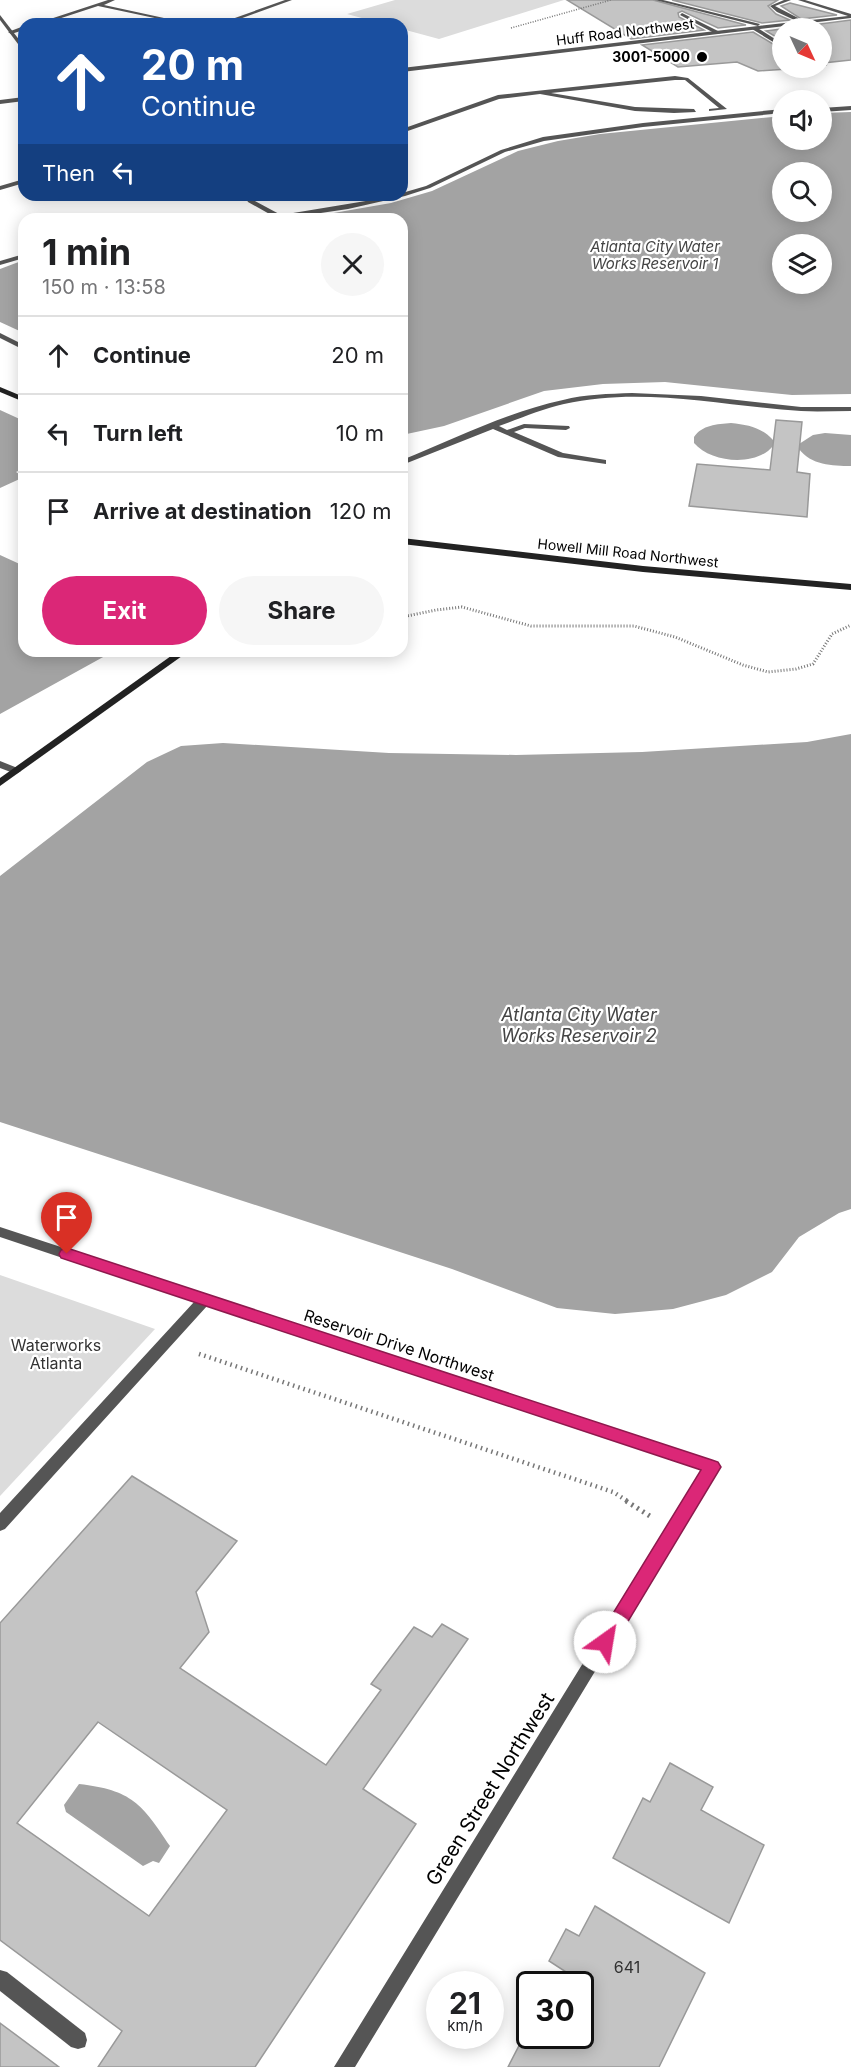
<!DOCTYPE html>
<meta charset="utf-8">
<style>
:root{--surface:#fff;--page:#f6f6f6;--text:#202124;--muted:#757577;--line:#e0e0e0;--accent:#db2777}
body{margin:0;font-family:Inter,sans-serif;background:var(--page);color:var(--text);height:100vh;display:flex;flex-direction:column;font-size:22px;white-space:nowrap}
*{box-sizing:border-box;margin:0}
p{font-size:20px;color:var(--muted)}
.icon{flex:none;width:33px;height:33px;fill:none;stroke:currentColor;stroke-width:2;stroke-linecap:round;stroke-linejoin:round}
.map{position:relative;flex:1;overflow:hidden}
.sheet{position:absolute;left:18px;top:213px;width:390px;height:444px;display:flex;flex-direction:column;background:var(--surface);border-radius:18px;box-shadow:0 3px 15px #0003}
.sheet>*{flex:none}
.top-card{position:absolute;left:18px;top:18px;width:390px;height:183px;border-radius:18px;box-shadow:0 3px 15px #0003;background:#1a4fa0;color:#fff;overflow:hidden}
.needle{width:39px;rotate:134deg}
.controls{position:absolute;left:772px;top:18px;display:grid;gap:12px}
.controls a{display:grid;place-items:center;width:60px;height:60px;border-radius:50%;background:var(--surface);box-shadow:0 3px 15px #0003;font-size:30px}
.speed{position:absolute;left:426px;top:1971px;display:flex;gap:12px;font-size:30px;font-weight:700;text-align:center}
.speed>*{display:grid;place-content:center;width:78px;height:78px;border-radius:50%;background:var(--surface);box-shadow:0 3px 15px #0003;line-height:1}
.speed small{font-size:15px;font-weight:400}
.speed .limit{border:3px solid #111;border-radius:9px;background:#fff;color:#111}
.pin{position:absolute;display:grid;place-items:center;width:51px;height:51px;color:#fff;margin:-62px -26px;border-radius:50% 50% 50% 0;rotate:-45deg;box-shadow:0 0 6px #0007}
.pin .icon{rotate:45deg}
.me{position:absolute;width:66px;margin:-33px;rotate:32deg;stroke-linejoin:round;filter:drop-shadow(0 0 4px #0008)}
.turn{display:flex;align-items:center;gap:21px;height:126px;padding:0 24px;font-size:27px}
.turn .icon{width:78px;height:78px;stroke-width:2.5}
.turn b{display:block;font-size:42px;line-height:51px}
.then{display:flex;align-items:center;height:57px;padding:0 24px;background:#0003;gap:12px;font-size:22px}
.round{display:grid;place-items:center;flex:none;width:63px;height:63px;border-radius:32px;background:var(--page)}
.head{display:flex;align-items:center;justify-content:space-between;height:102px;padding:0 24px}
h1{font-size:36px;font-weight:700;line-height:45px}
.button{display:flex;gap:12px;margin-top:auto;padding:12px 24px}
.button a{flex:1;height:69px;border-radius:36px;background:var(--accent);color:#fff;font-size:24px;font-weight:700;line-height:69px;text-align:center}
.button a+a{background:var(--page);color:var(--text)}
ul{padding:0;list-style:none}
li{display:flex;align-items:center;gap:18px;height:78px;padding:0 24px;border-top:2px solid var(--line)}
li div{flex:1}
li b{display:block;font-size:22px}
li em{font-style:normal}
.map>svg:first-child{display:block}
.green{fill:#dcdcdc}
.water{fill:#a3a3a3;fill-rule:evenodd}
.building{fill:#c4c4c4;stroke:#999;stroke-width:1.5;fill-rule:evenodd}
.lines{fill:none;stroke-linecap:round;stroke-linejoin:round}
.path-far3{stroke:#777;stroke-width:1.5;stroke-dasharray:1 1.5;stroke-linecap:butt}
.path-far2{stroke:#777;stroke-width:3;stroke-dasharray:1 2;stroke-linecap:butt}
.path-far1{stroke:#777;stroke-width:4.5;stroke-dasharray:1.5 4;stroke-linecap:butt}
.path{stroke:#777;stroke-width:5;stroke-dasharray:2 4.5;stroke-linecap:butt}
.lane{fill:#555;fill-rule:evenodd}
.street{fill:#555;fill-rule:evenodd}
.secondary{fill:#222;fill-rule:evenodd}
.route{fill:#db2777;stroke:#8e194d;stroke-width:1.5}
.poi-dot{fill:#000;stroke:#fff;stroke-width:2}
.labels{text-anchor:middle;stroke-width:4.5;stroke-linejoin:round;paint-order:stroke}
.far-street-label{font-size:14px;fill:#000;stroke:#fff}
.far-poi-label{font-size:14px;font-weight:bold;fill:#000;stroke:#fff;text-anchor:end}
.far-water-label{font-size:15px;font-style:italic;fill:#444;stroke:#fff}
.park-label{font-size:16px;fill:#333;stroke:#fff}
.street-label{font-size:16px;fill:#000;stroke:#fff}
.near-number-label{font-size:16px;fill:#313131}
.water-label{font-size:18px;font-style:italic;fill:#444;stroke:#fff}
.near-street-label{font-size:20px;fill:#000;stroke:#fff}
</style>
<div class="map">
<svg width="851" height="2067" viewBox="0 0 851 2067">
<rect width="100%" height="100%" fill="#fff"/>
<g class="green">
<polygon points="395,0 564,0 439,39 402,29 402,24 384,24 347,14"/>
<polygon points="0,1275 155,1329 0,1496"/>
</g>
<g class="water">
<path d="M851 112V394L792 395 665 382 603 384 544 391 444 426 402 435V219H299L391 203 432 191 518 151 558 141 600 134 783 116V140H822V113ZM822 172V212H783V172ZM822 244V284H783V244Z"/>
<polygon points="24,260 24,333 0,322 0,269"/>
<polygon points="0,410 24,421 24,468 16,472 24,477 0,488"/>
<path d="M731 423C748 425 761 427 773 440V446C756 467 711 463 694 443V437C702 425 717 424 731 423Z"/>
<path d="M825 433 851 435V466C832 466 811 465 799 449V444L813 435Z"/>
<polygon points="0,555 24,566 24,651 114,651 0,714"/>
<polygon points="851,734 851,1209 839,1213 799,1237 772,1272 726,1295 673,1309 615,1314 557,1308 452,1269 0,1122 0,876 147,762 181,746 223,743 389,753 516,755 642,752 807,742"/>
<path d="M79 1784C132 1790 142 1804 170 1846L159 1863 153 1861 143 1866 66 1812 64 1805Z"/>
</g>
<g class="building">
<polygon points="567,0 653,0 746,25 718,28 682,11 678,13 679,17 704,30 631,39"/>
<polygon points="672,0 778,0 768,6 776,14 790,20 762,23"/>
<polygon points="790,3 837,15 801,19 781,6"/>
<polygon points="851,20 851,60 823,63 827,65 822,65 822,28 783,28 783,41 766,31"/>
<polygon points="753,32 783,50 783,68 803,68 758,71 737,62 678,67 642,45"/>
<polygon points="776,420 802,422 797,472 810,474 807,517 689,506 697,464 770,470"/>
<path d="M132 1476 237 1541 196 1592 209 1632 180 1668 326 1765 381 1690 371 1684 414 1627 432 1637 442 1624 468 1639 363 1789 416 1824 255 2067H98L122 2031 0 1940V1623ZM98 1722 227 1810 149 1916 17 1823Z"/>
<polygon points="670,1763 713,1787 701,1810 764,1845 729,1923 613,1858 643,1798 650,1802"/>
<polygon points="595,1906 705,1973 659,2067 508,2067 524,2036 580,2036 580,1981 549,1961 566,1929 579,1936"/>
<polygon points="0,2023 59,2067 0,2067"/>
</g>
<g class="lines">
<polyline class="path-far3" points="511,28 611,0"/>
<polyline class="path-far2" points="402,617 436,610 462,607 531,626 634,626 675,637 743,665 768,672 796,669 813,664 832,634 851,625"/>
<polyline class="path-far1" points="199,1354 613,1492 629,1502"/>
<polyline class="path" points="626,1501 653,1518"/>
<g class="lane">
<polygon points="108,0 115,0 104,5 164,18 175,18 164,20 98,6 43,24 35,24"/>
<polygon points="285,0 292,0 226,24 218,24"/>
<polygon points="784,0 791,0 775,6 798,18 801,23 777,12 770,6"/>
<polygon points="682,13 720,32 721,33 716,34 680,15"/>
<polygon points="24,26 24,30 11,34 8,32"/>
<polygon points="752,27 756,27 783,44 783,48 752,29"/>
<polygon points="675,76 688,78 727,109 709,111 709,109 719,108 685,80 675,80 551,93 635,107 694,109 696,112 674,113 635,111 540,94 499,99 402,133 402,129 498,95"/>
<polygon points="24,97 24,101 0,104 0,100"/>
<polygon points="851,106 851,110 822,112 822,108"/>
<polygon points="783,109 783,113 643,127 544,141 505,152 430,188 405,196 348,209 280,219 262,219 273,216 248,202 244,195 250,195 253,200 281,215 402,195 402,193 426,186 501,150 543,137 643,123"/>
<polygon points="158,195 150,199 147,197 150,195"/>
<polygon points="24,254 24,258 0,265 0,261"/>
<polygon points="0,333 24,345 24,350 0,338"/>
<path d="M632 393 701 396 801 407H851V411C834 411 817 412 801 411 723 406 642 386 564 404 542 409 521 418 499 426L507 430 524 424 569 426 570 428 566 430 525 428 514 432 563 453 606 460V464L558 457 493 429 402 465V460C455 439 507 412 563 400 585 394 609 394 632 393Z"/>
<polygon points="0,761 20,769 21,771 16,774 0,768"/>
<polygon points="0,1970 7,1972 85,2033 87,2040 85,2047 78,2049 71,2047 0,1991"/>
</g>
<g class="street">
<polygon points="655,0 663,0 760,24 758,26 848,16 798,0 805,0 851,14 851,18 402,72 402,68 758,26"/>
<polygon points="0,15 24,46 24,52 0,20"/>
<polygon points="24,179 24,183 0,190 0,186"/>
<polygon points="0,1227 712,1461 717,1462 719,1467 355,2067 334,2067 702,1470 207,1306 5,1529 0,1531 0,1513 194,1302 0,1237"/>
</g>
<g class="secondary">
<polygon points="0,387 24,397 24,402 0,392"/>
<polygon points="402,538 643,566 851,584 851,590 643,572 402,544"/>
<polygon points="178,651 189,651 0,786 0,778"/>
</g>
</g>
<polygon class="route" points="67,1248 712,1460 718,1462 721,1467 612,1648 605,1651 599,1648 596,1642 599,1636 701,1470 61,1258 59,1254 61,1250"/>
<circle class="poi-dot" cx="702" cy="57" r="6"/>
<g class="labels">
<g class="far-street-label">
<text transform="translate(625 32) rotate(-7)" y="5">Huff Road Northwest</text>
<text transform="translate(628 553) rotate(6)" y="5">Howell Mill Road Northwest</text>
</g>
<g class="far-poi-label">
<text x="690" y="62">3001-5000</text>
</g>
<g class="far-water-label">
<text x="655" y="252">Atlanta City Water<tspan x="655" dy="17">Works Reservoir 1</tspan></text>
</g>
<g class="park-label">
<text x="56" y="1351">Waterworks<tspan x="56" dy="18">Atlanta</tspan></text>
</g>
<g class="street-label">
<text transform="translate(399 1345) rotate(18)" y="6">Reservoir Drive Northwest</text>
</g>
<g class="near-number-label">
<text x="627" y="1973">641</text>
</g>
<g class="water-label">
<text x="579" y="1021">Atlanta City Water<tspan x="579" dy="21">Works Reservoir 2</tspan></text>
</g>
<g class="near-street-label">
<text transform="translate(490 1789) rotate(-58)" y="7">Green Street Northwest</text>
</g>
</g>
</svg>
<div class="controls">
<a><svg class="needle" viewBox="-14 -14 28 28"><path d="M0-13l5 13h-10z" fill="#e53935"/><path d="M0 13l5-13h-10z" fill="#757577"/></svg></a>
<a><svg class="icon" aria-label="sound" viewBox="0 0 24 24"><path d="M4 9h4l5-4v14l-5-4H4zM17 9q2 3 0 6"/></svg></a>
<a><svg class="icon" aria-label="search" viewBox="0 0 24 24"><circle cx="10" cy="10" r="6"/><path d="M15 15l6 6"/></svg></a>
<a><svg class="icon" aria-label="layers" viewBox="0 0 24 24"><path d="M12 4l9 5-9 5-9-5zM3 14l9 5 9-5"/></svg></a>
</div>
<div class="speed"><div>21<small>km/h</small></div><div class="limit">30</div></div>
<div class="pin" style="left:67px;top:1254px;background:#d93025"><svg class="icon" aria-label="arrive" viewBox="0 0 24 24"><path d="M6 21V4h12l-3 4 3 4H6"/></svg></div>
<svg class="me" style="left:605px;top:1642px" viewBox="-20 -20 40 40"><circle r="19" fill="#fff"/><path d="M0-13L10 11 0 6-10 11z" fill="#db2777"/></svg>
<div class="top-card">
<div class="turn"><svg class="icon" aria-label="ahead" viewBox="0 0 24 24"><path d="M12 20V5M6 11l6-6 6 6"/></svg><div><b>20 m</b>Continue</div></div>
<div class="then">Then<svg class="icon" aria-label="left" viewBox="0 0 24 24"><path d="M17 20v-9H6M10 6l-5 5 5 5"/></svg></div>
</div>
<section class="sheet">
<div class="head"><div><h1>1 min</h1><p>150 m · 13:58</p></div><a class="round"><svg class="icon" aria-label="close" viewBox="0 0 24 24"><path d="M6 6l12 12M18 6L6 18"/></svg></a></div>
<ul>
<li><svg class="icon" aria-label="ahead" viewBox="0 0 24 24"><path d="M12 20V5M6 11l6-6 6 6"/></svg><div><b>Continue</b></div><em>20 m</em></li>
<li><svg class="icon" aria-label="left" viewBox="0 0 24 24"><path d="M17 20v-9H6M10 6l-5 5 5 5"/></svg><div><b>Turn left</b></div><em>10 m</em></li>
<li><svg class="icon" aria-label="arrive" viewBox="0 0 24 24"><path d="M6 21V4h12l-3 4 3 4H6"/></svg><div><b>Arrive at destination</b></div><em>120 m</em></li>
</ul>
<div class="button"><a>Exit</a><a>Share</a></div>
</section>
</div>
